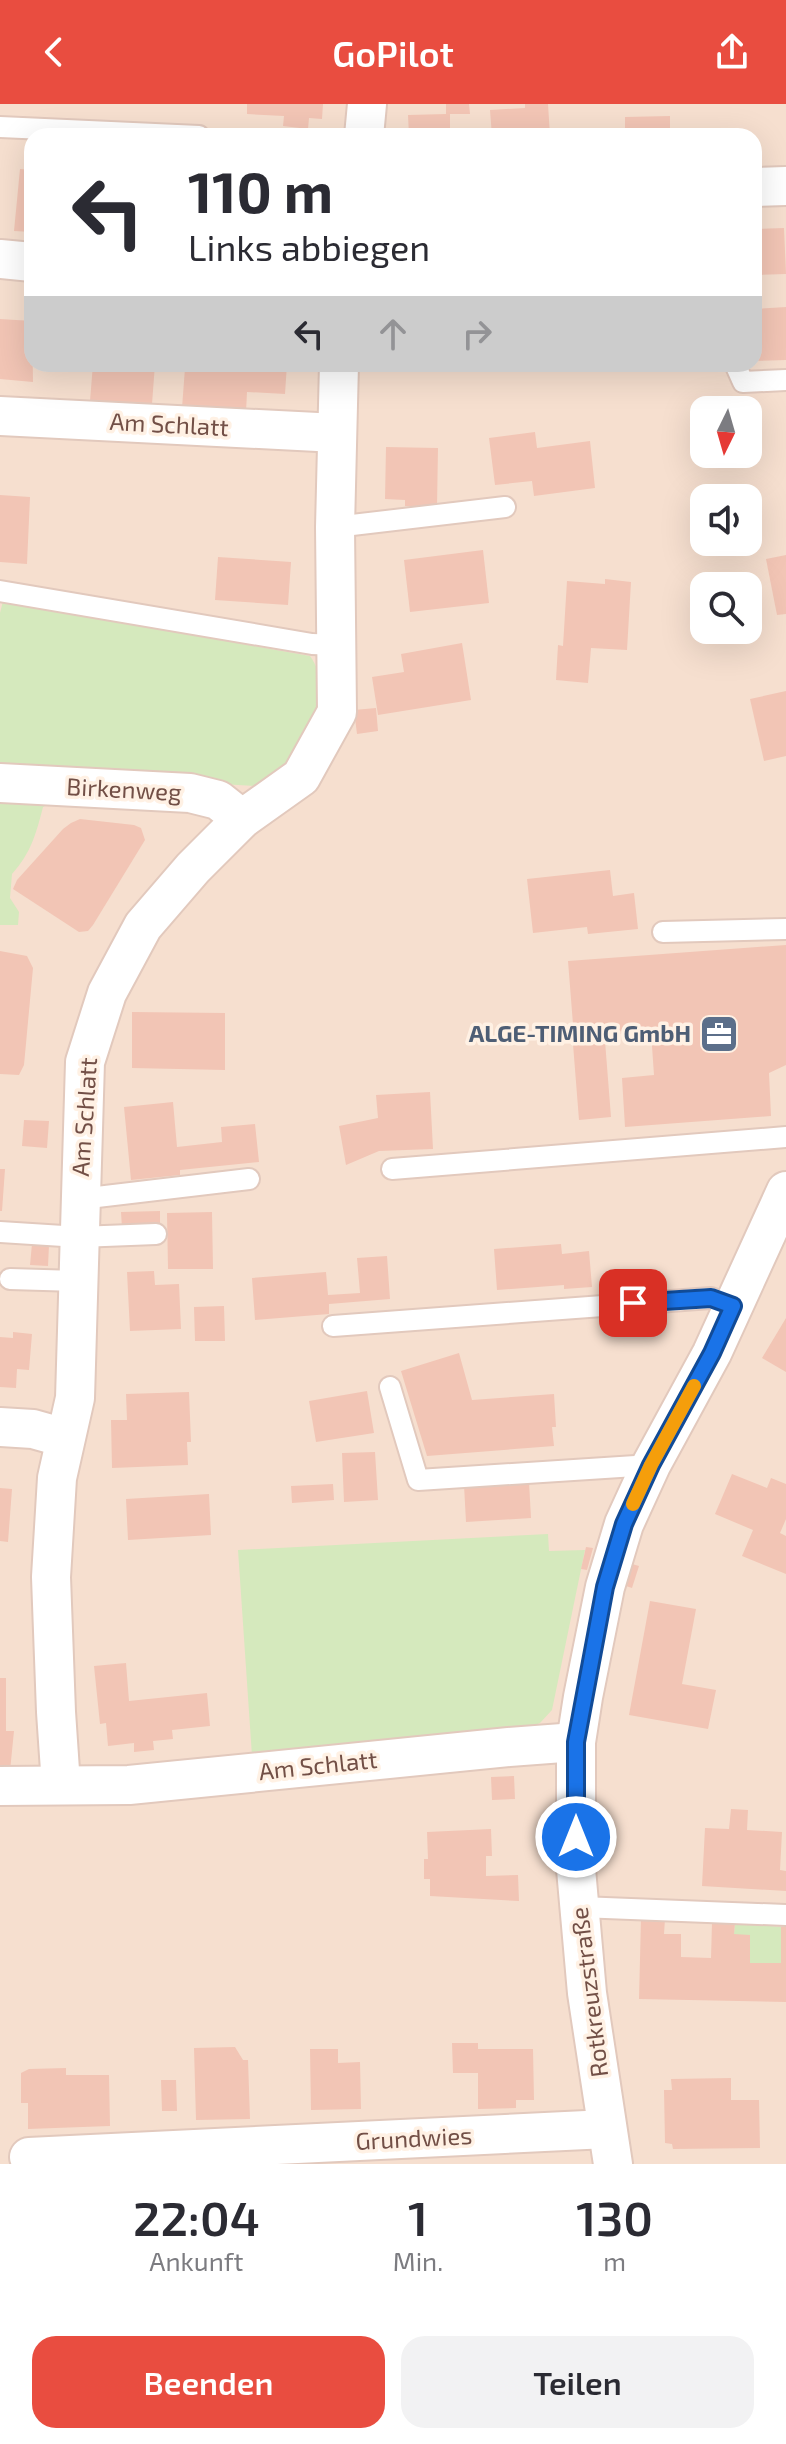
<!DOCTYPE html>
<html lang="de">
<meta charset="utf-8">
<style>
:root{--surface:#fff;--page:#f2f2f3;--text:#2b2b33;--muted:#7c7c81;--accent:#e94d40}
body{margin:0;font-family:"Exo 2",sans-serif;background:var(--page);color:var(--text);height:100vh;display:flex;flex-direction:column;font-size:30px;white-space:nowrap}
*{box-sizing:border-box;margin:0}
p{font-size:26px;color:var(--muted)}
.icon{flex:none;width:44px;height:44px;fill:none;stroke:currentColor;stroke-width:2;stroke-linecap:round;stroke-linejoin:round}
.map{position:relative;height:2060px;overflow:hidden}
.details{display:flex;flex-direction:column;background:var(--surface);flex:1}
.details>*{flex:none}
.banner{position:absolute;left:24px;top:24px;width:738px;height:244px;border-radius:24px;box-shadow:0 8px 32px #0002;background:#fff;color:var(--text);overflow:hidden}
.needle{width:52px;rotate:185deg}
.buttons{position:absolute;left:690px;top:292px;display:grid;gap:16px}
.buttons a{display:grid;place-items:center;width:72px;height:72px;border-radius:16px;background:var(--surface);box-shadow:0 8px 32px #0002;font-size:40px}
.pin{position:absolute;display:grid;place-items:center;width:68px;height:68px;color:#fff;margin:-34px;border-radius:16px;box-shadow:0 4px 12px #0006}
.me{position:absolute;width:88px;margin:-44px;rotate:0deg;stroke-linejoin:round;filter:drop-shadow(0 0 6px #0008)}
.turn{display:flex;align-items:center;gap:28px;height:168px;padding:0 32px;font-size:36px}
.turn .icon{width:104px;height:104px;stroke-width:2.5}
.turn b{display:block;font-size:56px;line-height:68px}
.lanes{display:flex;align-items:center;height:76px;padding:0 32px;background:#0003;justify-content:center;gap:40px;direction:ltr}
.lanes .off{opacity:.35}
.eta{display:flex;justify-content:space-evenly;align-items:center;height:136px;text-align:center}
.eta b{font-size:48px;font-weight:600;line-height:56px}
.button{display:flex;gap:16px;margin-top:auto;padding:16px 32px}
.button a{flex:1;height:92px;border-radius:24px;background:var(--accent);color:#fff;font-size:32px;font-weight:600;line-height:92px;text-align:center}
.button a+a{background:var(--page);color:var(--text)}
header{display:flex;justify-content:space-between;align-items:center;height:104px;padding:0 32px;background:var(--accent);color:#fff;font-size:36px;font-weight:600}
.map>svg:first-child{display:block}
.residential{fill:#f6dfcf;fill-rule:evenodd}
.green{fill:#d5e9bd}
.building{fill:#f2c5b5}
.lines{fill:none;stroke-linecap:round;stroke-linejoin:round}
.service-casing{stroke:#e2c9bd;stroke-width:24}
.minor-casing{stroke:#e2c9bd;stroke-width:42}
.service{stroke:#fff;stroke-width:20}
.minor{stroke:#fff;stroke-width:38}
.route-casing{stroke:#114b97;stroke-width:20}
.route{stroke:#1a73e8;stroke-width:14}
.slow{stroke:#f59e0b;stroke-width:14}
.labels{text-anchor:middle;stroke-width:7;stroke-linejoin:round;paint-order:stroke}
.street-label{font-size:24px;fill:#724f46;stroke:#fff1e4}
.service-label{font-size:24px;font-weight:bold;fill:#4e5e75;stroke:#fff1e4;text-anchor:end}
</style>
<header><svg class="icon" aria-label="back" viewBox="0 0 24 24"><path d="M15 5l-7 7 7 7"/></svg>GoPilot<svg class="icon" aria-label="share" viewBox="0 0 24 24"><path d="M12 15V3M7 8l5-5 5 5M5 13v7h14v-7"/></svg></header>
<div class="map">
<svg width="786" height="2060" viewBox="0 0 786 2060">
<rect width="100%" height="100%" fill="#fcecde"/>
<path class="residential" d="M0 0H786V2060H0ZM32 32H754V260H32ZM704 306H748V350H704ZM704 394H748V438H704ZM704 482H748V526H704Z"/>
<g class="green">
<path d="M3 497 310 552C334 584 309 633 286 660 278 669 265 675 255 682L0 667V509Z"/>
<path d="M0 690 59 695 43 703C36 730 31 749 12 770L10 794 19 808 18 821H0Z"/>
<polygon points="548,1430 549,1447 585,1446 552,1606 540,1619 521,1627 252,1652 238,1446"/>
<polygon points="735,1819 781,1823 781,1859 750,1859 734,1830"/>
</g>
<g class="building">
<polygon points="247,0 323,0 322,15 309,14 308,25 283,22 284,12 247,10"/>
<polygon points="446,0 469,0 470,10 450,10 450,32 409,32 408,11 446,10"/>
<polygon points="525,0 548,0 550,32 492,32 490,6 525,4"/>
<polygon points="670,12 670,32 625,32 625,13"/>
<polygon points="20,65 32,66 32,128 14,127"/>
<polygon points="784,124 786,170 754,171 754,125"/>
<polygon points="786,203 786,256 754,257 754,205"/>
<polygon points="0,215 32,217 33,278 0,275"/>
<polygon points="93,260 155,260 152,300 90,297"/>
<polygon points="233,260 287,260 285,290 247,288 246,308 182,304 185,264 232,267"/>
<polygon points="535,328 537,344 590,337 595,384 534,392 532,377 495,381 489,334"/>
<polygon points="386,343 438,344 437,403 405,402 405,396 385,395"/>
<polygon points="0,391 30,393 27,460 0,458"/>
<polygon points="483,446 489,499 410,508 404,456"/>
<polygon points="786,451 786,510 777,511 766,455"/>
<polygon points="218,453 291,458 288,501 215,496"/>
<polygon points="605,475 631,478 627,546 591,544 588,579 556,576 558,541 563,542 567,477 605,480"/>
<polygon points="462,539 471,596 378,611 372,573 404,568 401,550"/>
<polygon points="786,587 786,652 764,657 750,595"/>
<polygon points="376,604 378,627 357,630 354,606"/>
<polygon points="80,715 134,721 141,724 145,736 93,821 88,827 79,828 13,785 17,776 63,725 71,719"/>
<polygon points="610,766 613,792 634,789 638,825 588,830 587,823 533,829 527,775"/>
<polygon points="786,841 786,961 769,969 771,1012 625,1023 622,974 654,971 651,928 574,933 568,857"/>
<polygon points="0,847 27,852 33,864 24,961 19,971 0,970"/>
<polygon points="132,908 225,909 225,966 132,964"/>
<polygon points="605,937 611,1013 579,1016 573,940"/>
<polygon points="430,988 433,1045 379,1047 346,1061 339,1022 378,1014 376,991"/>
<polygon points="173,998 177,1043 222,1038 221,1023 255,1020 259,1058 180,1066 180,1071 131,1076 124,1003"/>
<polygon points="24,1016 49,1017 47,1044 22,1042"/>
<polygon points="0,1065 5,1065 2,1107 0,1107"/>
<polygon points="160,1107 160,1124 122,1124 121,1108"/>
<polygon points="212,1108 213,1165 168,1165 167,1109"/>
<polygon points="32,1140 49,1141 48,1162 30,1161"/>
<polygon points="561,1140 562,1150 589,1147 592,1183 564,1185 564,1181 497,1186 494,1145"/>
<polygon points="387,1152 390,1195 329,1200 329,1210 255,1216 252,1174 326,1168 328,1191 360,1189 357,1154"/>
<polygon points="154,1167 155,1181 179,1180 181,1225 130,1227 127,1168"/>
<polygon points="224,1202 225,1237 195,1237 194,1203"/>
<polygon points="786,1214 786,1268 762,1254"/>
<polygon points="13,1228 32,1230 29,1266 17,1265 16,1284 0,1283 0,1233 13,1234"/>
<polygon points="459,1249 472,1296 554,1290 556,1323 552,1323 554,1342 427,1352 401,1267"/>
<polygon points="367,1287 374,1329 316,1338 309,1297"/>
<polygon points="189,1288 191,1338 187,1338 188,1361 112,1364 111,1316 127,1316 126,1290"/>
<polygon points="375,1348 378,1396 344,1398 342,1349"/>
<polygon points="732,1370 767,1384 771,1374 786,1380 786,1415 780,1429 786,1432 786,1470 742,1452 753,1426 715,1410"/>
<polygon points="529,1378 531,1414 466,1418 464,1381"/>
<polygon points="333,1380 334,1396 292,1399 291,1382"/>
<polygon points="0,1384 12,1385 8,1438 0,1437"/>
<polygon points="209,1390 211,1431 128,1436 126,1395"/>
<polygon points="586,1443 593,1444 587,1466 581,1465"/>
<polygon points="632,1460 639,1462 632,1484 626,1482"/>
<polygon points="650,1497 696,1505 682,1580 716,1586 708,1625 629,1611"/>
<polygon points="126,1559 129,1597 207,1589 210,1622 172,1626 173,1635 153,1637 154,1646 134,1648 134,1639 108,1642 106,1619 100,1620 94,1562"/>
<polygon points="0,1574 6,1574 6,1627 14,1627 10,1667 0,1667"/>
<polygon points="514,1672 515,1695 492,1696 491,1673"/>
<polygon points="731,1705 748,1706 747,1726 782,1728 780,1766 786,1767 786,1787 702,1782 705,1724 729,1725"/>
<polygon points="491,1725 492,1752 486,1752 486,1772 518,1771 519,1797 430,1792 430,1775 424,1775 424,1755 428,1755 427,1728"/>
<polygon points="641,1815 665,1815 664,1830 681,1830 681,1853 711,1854 712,1819 735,1819 734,1830 750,1831 750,1859 781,1859 781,1823 786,1823 786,1898 639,1895"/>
<polygon points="452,1939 478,1939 478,1945 533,1945 534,1996 516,1996 516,2004 478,2005 478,1969 453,1969"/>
<polygon points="235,1943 243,1956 248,1956 250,2015 196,2016 194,1944"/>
<polygon points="310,1945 338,1945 338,1959 360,1958 361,2005 311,2006"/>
<polygon points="66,1964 66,1971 109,1971 110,2022 28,2025 28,1999 21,1999 21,1969 29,1965"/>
<polygon points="731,1974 731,1996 759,1996 760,2044 673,2045 672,2040 665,2039 664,1986 672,1986 671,1975"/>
<polygon points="161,1976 176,1976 177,2007 162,2007"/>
</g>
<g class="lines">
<g class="service-casing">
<g id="service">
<polyline points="0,23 199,32"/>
<polyline points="735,260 743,278 786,276"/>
<polyline points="335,423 505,403"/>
<polyline points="0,487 312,540 337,541"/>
<polyline points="663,828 786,825"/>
<polyline points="392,1065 786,1033"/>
<polyline points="80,1095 249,1075"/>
<polyline points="0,1128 79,1133 156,1130"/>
<polyline points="10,1175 77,1177"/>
<polyline points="333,1222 711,1194 733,1202"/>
<polyline points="390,1283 418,1376 651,1361"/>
<polyline points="580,1803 786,1811"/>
</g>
</g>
<g class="minor-casing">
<g id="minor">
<polyline points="364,32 367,0"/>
<polyline points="754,83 786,82"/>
<polyline points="0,155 32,158"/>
<polyline points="0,312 337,329"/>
<polyline points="0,679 190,689 218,696 242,715"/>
<polyline points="0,1323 33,1325 65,1334"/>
<polyline points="61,1681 56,1608 51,1473 57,1374 75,1294 85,958 107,889 143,822 193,764 242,715 301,673 337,608 335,423 339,260"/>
<polyline points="0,1682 129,1681 509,1643 576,1638"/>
<polyline points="29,2053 607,2025"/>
<polyline points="613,2060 587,1889 576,1765 576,1638 583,1593 605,1483 624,1420 651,1361 712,1249 786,1087"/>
</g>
</g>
<use href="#service" class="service"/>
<use href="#minor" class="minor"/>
</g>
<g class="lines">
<g class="route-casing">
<polyline id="route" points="576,1733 576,1638 605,1483 624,1420 651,1361 712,1249 733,1202 711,1194 633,1199"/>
</g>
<use href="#route" class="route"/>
<polyline class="slow" points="633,1400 651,1361 694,1282"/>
</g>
<defs>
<g id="office-square" transform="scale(2)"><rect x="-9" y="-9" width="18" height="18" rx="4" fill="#5c6f8a" stroke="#fff1e4"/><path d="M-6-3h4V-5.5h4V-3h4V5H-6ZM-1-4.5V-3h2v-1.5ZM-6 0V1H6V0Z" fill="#fff"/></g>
</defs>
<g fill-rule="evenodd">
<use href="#office-square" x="719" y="930"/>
</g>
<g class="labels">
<g class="street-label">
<text transform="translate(169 321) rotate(3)" y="8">Am Schlatt</text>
<text transform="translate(124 686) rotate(3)" y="8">Birkenweg</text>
<text transform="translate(85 1013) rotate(-86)" y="8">Am Schlatt</text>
<text transform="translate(318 1662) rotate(-6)" y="8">Am Schlatt</text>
<text transform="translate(590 1888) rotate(-97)" y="8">Rotkreuzstraße</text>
<text transform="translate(414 2035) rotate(-3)" y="8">Grundwies</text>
</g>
<g class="service-label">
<text x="691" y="938">ALGE-TIMING GmbH</text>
</g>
</g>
</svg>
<div class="buttons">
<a><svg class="needle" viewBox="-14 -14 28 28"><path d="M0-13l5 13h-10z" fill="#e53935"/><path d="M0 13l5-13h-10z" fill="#7c7c81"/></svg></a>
<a><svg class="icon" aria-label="sound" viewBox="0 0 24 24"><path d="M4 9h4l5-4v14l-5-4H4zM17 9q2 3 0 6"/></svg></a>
<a><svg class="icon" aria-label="search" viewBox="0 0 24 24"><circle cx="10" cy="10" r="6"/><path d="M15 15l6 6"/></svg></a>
</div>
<div class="pin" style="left:633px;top:1199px;background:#d93025"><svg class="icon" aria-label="arrive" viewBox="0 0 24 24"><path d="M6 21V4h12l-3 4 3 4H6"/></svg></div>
<svg class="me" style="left:576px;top:1733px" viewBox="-20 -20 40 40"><circle r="17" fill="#1a73e8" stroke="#fff" stroke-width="3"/><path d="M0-11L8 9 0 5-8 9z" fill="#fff"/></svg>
<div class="banner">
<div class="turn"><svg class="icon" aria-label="left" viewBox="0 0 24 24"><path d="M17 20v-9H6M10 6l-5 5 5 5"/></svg><div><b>110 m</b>Links abbiegen</div></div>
<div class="lanes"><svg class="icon" aria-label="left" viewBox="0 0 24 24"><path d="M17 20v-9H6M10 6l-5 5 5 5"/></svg><svg class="icon off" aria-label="ahead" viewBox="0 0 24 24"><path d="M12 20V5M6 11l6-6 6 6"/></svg><svg class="icon off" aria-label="right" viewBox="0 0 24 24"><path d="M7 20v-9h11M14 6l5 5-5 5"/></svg></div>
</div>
</div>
<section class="details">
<div class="eta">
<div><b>22:04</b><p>Ankunft</p></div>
<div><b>1</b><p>Min.</p></div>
<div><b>130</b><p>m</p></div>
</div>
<div class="button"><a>Beenden</a><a>Teilen</a></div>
</section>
